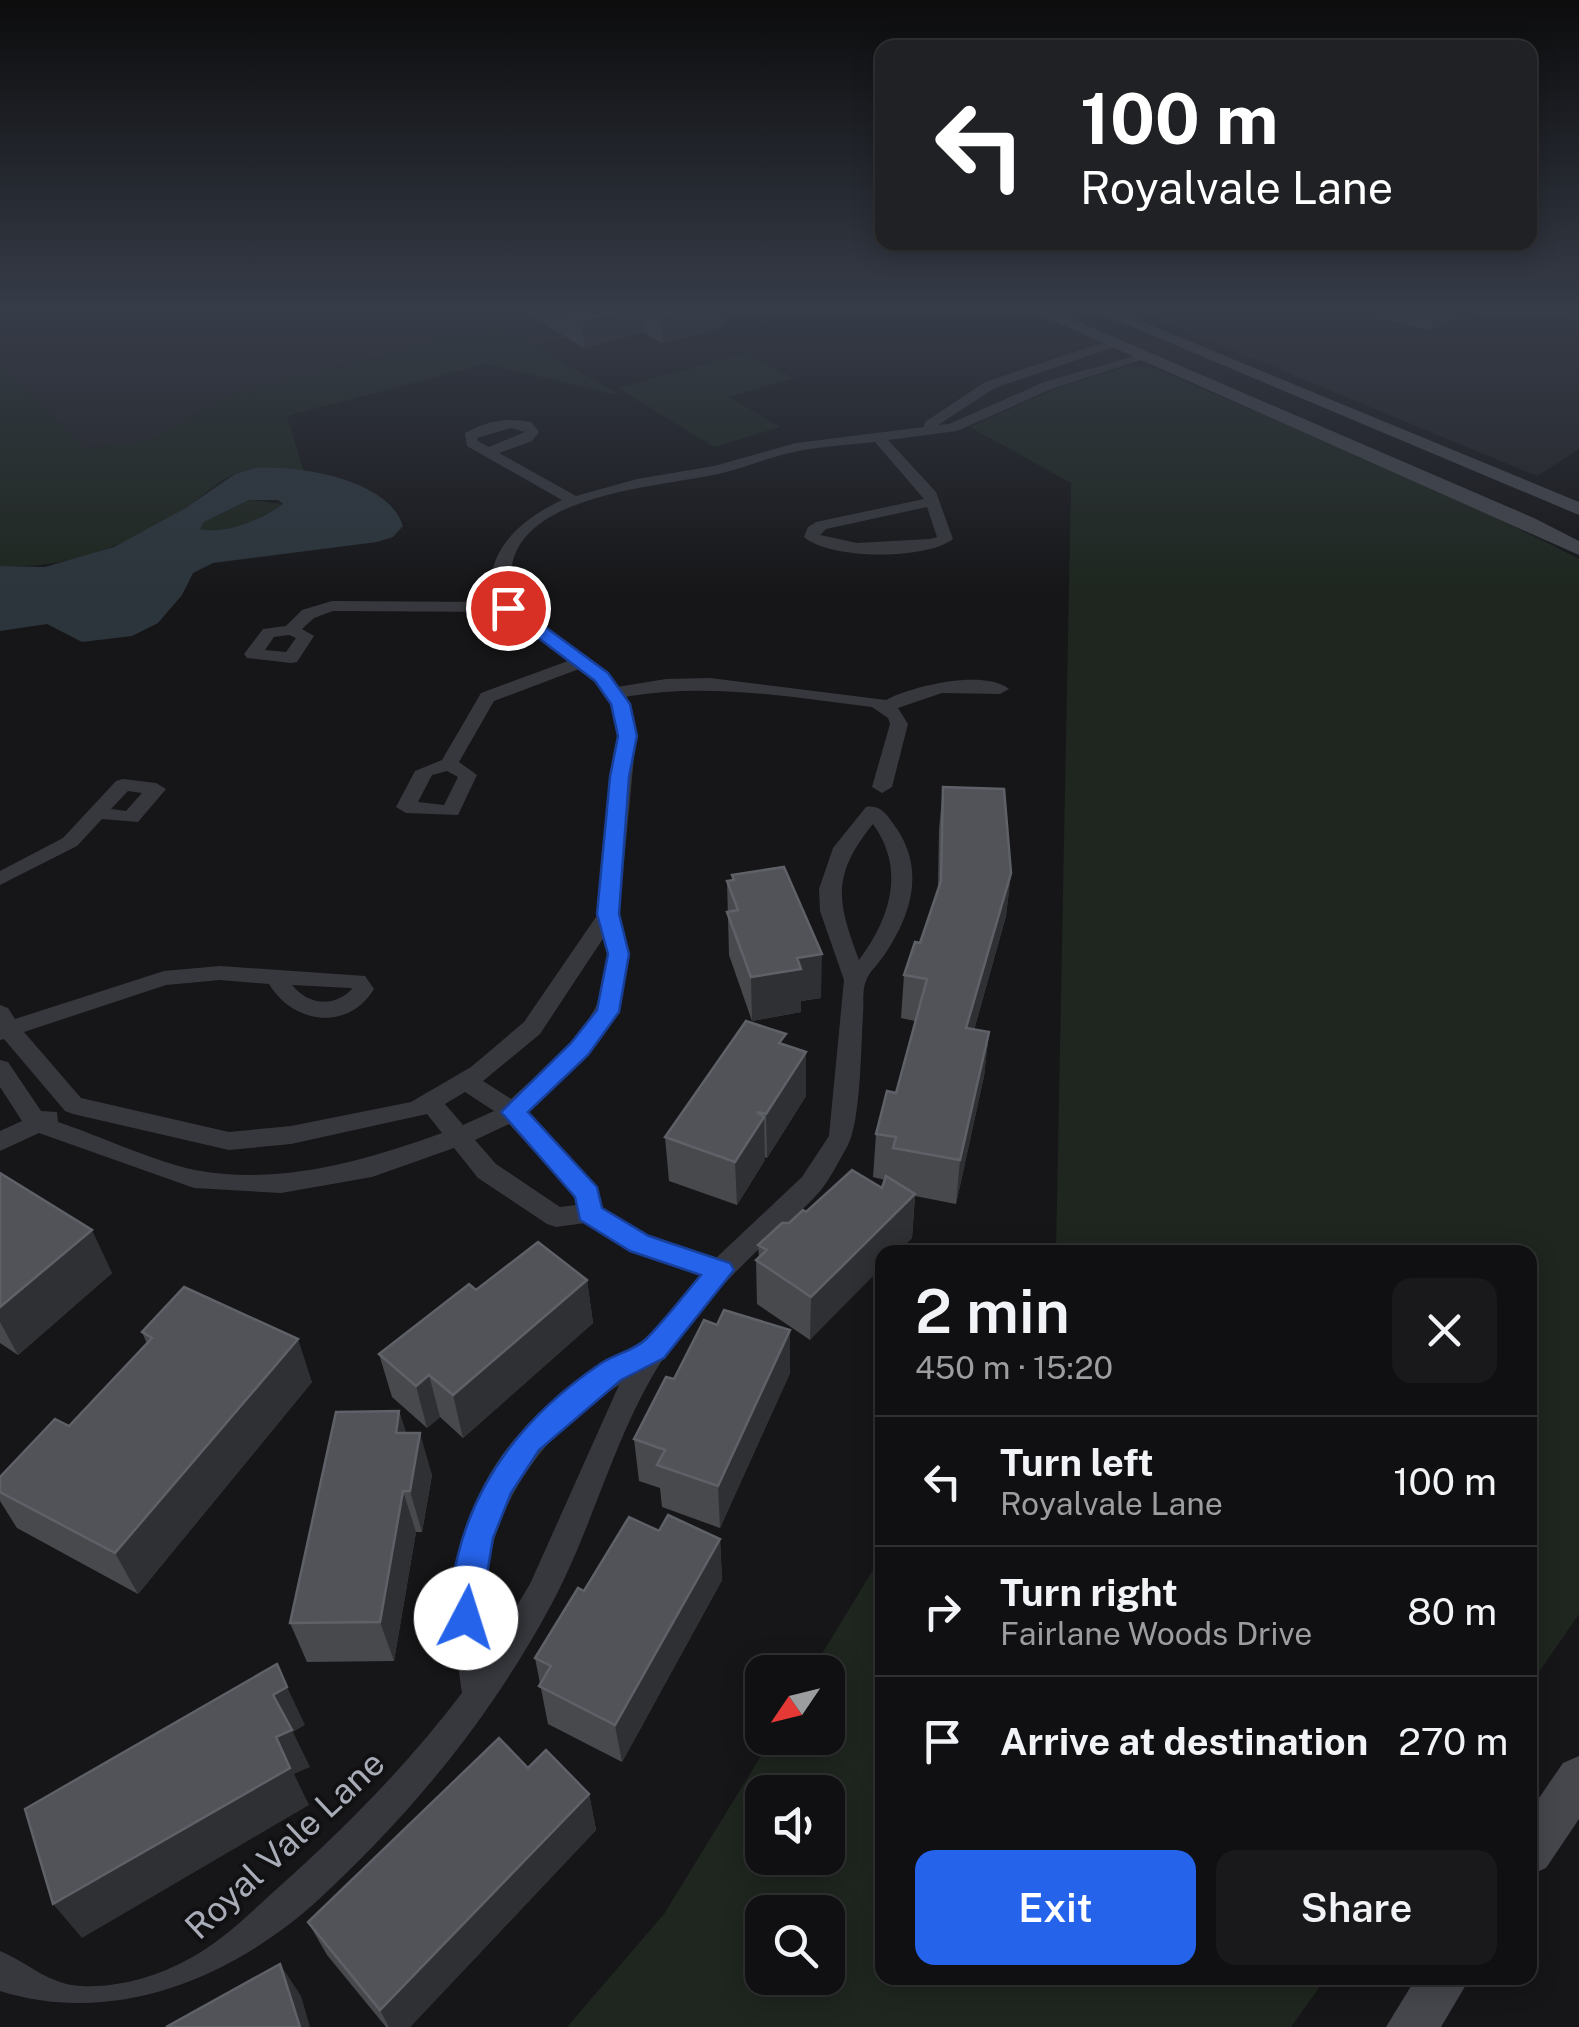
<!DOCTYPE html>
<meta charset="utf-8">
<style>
:root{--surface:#101012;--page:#19191b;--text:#f1f3f6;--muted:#9c9d9f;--line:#303032;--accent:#2563eb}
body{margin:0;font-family:"Public Sans",sans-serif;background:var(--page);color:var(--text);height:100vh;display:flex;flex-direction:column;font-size:38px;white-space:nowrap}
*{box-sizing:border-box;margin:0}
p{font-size:32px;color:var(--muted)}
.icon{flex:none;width:55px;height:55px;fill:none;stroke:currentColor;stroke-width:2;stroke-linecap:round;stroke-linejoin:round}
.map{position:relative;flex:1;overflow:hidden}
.drawer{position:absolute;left:875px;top:1245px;width:662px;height:740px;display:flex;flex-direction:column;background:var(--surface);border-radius:20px;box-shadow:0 5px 25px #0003,0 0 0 2px var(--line)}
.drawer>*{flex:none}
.top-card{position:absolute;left:875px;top:40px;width:662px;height:210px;border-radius:20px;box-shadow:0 5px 25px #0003,0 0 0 2px var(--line);background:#202124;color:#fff;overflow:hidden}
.needle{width:65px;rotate:235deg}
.controls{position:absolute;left:745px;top:1655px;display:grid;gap:20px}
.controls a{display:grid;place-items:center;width:100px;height:100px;border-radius:20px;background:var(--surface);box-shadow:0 5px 25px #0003,0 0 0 2px var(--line);font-size:50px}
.pin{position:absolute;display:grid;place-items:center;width:85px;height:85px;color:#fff;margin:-42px;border:5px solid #fff;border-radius:50%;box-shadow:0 2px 10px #0007}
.me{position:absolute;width:110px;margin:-55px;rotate:5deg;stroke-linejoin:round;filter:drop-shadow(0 0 8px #0008)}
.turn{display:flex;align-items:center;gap:35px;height:210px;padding:0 40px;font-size:45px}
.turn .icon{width:130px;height:130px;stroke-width:2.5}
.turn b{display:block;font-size:70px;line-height:85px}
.round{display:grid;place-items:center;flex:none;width:105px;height:105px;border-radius:20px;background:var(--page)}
.head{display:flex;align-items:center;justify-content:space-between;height:170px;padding:0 40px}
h1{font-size:60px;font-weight:600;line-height:75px}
.button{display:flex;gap:20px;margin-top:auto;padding:20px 40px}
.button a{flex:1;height:115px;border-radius:20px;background:var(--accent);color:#fff;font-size:40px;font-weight:600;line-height:115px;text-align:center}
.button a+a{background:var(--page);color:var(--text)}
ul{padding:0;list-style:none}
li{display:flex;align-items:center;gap:30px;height:130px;padding:0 40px;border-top:2px solid var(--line)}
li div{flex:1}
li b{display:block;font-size:38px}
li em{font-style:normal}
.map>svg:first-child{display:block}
.built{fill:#222225}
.green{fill:#1e261f;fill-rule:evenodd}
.water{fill:#2c353c;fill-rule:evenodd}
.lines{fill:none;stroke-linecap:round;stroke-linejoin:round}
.street{fill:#37383d;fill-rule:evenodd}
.secondary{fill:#45474d;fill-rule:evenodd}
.wall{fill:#47494d}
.shaded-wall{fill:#2f3033}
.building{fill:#525359;stroke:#5f6168;stroke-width:2.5}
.route{fill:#2563eb;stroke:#184099;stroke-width:2.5}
.labels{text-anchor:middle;stroke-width:8;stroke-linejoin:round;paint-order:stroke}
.near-street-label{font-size:35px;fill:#a8adb8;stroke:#111113}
</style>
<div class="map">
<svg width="1579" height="2027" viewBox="0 0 1579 2027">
<rect width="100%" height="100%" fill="#161618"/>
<g class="built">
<polygon points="0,310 519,310 565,338 532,346 498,326 226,396 152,440 85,449 0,363"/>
<polygon points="1135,310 1579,310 1579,449 1537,476"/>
</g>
<g class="green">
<path d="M499 326 622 396 486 364 287 416 304 473C283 469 254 466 234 474 216 482 199 499 183 510 123 547 72 569 0 566V363L85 449 152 440 225 396Z"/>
<polygon points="746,353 793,378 729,397 780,427 714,447 618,388"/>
<path d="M1131 365 1153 368C1296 429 1441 488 1579 559V1614L1530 1685V1252H1056L1071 483 970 427 1059 387Z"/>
<path d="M249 500 283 504C262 519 227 534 200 530L199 526 204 522Z"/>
<path d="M882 1555V1978H1326L1291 2027H567L664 1914 772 1738H828V1672H811ZM828 1792V1858H762V1792ZM828 1912V1978H762V1912Z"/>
</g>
<path class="water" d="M255 468C297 465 389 479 403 526L393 537 377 542 213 563 193 573 182 595 158 623 132 636 82 642 47 624 0 631V566L45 567 114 547 184 509 235 474ZM249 500H278L283 504C262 519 226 535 200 529L204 522Z"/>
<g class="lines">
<g class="street">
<path d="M1113 339 1117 340V346L995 388 938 425 949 424 1044 382 1145 353 1151 357 1054 388 957 431 888 440 936 492 953 539C926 560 831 560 804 537L808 527 816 522 924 499 875 442C849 445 824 446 799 451 771 456 745 468 718 474 660 487 526 493 512 565 511 574 506 585 509 595 520 623 595 657 617 687L666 679 710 678 886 700C913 686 983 669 1009 689L1000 694 942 693 898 708 908 724 892 787 882 793 872 787 890 724 888 718 872 707C789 697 707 682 624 697L636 736 619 914 630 954 619 1012 587 1055 527 1112 597 1187 601 1208 648 1237 716 1258 802 1177 829 1136 844 980 820 911 819 889 833 848 866 807C882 804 888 817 897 829 925 871 911 915 885 954 880 962 869 972 866 981 862 990 864 1005 863 1014 861 1045 861 1124 847 1147 839 1161 831 1177 821 1190 805 1209 784 1225 766 1242 729 1278 689 1318 661 1362 613 1438 593 1528 550 1607 489 1720 411 1814 317 1901 232 1978 114 2027 0 1991V1951C29 1963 49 1985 82 1986 116 1988 155 1977 185 1961 221 1943 250 1913 280 1886 347 1826 408 1764 462 1693 444 1579 458 1480 552 1402 580 1379 612 1364 641 1344 664 1328 683 1296 701 1274L630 1251 585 1223 556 1227 547 1224 478 1178 454 1148 372 1177 281 1193 194 1188 39 1133 0 1151V1131L22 1121 0 1087V1060L8 1062 41 1111 57 1112 58 1122C100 1136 153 1161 195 1170 279 1186 364 1161 442 1133L427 1114 291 1144 229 1150 73 1114 65 1111 4 1039 0 1040V1005L8 1008 15 1019 164 971 220 966 365 976 374 989C348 1032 293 1024 269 984L220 980 166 985 24 1032 81 1098 229 1132 291 1126 411 1102 471 1067 524 1022 598 914 618 736 611 704 595 681 579 669 494 701 459 762 477 775 458 815 406 813 396 807 415 771 442 760 481 693 568 661 505 612 333 611 314 618 302 629 314 636 297 662 291 663 247 658 244 654 263 629 286 626 302 610 332 601 496 602C478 554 523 518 562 500L467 446 465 433C486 421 507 417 531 422L539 432 532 441 499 453 576 496 637 479 714 466 796 443 924 427 925 422 985 382ZM511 428 525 432 489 447 478 441 477 438ZM927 507 937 537 930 539 857 543 820 535 826 529ZM289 635 296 638 286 652 265 650 274 637ZM447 771 458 777 444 805 418 802 432 775ZM873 824C906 870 890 918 859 960 837 901 831 876 873 824ZM604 937C623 1008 557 1056 511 1099L483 1081 540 1034ZM292 985 351 988 352 989C334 1008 308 1005 292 985ZM465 1092 494 1111 463 1125 445 1104ZM509 1124 576 1197V1205L560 1207 496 1164 475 1140ZM619 1385 530 1584 488 1653C468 1542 525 1442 619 1385Z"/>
<path d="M123 779 156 783 166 789 138 822 102 819 77 846 0 885V871L63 838 116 781ZM128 791 142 793 126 811 111 809Z"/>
</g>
<g class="secondary">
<polygon points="1029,310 1051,310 1534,518 1579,541 1579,555"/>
<polygon points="1092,310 1114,310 1579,502 1579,515"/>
<polygon points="1579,1756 1579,1819 1546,1868 1530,1875 1530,1811 1563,1763"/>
<polygon points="1416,1978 1470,1978 1441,2027 1386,2027"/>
</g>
</g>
<g class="wall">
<polygon points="521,310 722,310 722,327 662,343 643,332 584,348"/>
<polygon points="1381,310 1579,310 1579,321 1561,316 1484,316 1467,312 1430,331 1379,317"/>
<polygon points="943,787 1011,873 1006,916 974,1030 989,1032 984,1076 956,1204 915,1196 912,1238 897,1252 882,1252 810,1340 757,1304 756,1260 759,1258 758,1245 806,1212 882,1188 885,1180 873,1177 876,1134 896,1093 915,1021 901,1018 904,975 920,943 938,889 939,829"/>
<polygon points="732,875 821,998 801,1001 801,1012 752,1021 729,955 727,881 732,880"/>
<polygon points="786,1045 806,1052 806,1096 767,1158 765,1157 765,1160 737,1205 669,1181 665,1137"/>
<polygon points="0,1173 112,1273 18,1355 0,1343"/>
<polygon points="587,1280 593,1323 463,1438 440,1417 427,1428 392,1397 379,1354 476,1290"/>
<polygon points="142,1332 312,1382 138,1594 17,1528 0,1501 0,1477 69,1426 147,1344"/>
<polygon points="790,1373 720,1528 662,1507 660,1488 639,1481 634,1439 674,1379"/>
<polygon points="399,1411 406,1433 432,1475 422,1532 416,1532 394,1661 307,1662 290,1623"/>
<polygon points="659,1531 720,1539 722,1580 622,1762 548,1724 535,1658 584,1591"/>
<polygon points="528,1768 589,1794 596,1830 410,2027 386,2027 327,1955 308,1922"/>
</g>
<g class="shaded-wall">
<polygon points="621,310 642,310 643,332 584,348 582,320"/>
<polygon points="680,310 722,310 722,327 662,343 661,315"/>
<polygon points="1436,310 1468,310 1430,331"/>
<polygon points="1011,873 1006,916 962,1072 966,1028"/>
<polygon points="822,954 821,998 801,1001 801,1012 752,1021 751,977 797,958"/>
<polygon points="989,1032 984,1076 956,1204 960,1160"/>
<polygon points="806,1052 806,1096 767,1158 766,1114"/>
<polygon points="764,1117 765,1160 737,1205 735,1162"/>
<polygon points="915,1194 912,1238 897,1252 882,1252 882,1267 810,1340 811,1297"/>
<polygon points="92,1230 112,1273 18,1355 0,1322 0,1307"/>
<polygon points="587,1280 593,1323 463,1438 453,1395"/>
<polygon points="790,1330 790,1373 720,1528 718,1486"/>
<polygon points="298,1339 312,1382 138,1594 115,1553"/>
<polygon points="429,1375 440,1417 427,1428 416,1386"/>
<polygon points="399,1411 412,1453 396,1433"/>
<polygon points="420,1433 432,1475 422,1532 410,1491"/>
<polygon points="403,1491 416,1532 394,1661 380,1622"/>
<polygon points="720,1539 722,1580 622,1762 615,1725"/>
<polygon points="287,1687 305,1725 293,1732 310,1767 294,1774 309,1805 82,1938 53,1904 276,1737 273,1695"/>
<polygon points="589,1794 596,1830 410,2027 389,2027 380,2010"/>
<polygon points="280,1964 301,1996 310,2027 300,2027"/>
</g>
<g class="building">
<polygon points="564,310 621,310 582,320"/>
<polygon points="651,310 680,310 661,315"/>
<polygon points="943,787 1004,789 1011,873 966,1028 989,1032 960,1160 893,1148 896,1137 876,1134 887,1091 896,1093 927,979 904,975 915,942 920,943 941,881"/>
<polygon points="784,867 822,954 797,958 801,969 751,977 727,912 738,910 727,881 734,880 732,875"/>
<polygon points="746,1021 786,1034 779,1043 806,1052 766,1114 757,1112 764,1117 735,1162 665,1137"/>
<polygon points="852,1170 882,1188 886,1176 915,1194 811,1297 756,1260 767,1250 758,1245 782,1223 789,1223 803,1210 806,1212"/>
<polygon points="0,1173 92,1230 0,1307"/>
<polygon points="538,1242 587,1280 453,1395 429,1375 416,1386 379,1354 469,1284 476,1290"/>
<polygon points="184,1287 298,1339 115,1553 0,1492 0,1477 55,1419 69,1426 152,1338 142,1332"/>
<polygon points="724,1310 790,1330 718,1486 657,1465 665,1450 634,1439 666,1377 674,1379 704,1320 717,1325"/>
<polygon points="399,1411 396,1433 420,1433 410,1491 403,1491 380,1622 290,1623 336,1412"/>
<polygon points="668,1515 720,1539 615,1725 539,1686 551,1666 535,1658 578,1588 584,1591 629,1517 659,1531"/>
<polygon points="277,1664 287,1687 273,1695 292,1730 276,1737 290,1768 53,1904 25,1809"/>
<polygon points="499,1738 528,1768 546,1750 589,1794 380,2010 308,1922"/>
<polygon points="280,1964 300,2027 166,2027"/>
</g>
<linearGradient id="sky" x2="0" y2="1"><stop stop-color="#0c0c0d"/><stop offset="0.52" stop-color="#363c48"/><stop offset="1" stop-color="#363c48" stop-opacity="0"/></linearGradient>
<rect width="1579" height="594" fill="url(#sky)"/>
<path class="route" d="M503 604H514L608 673 630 704 637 736 629 777 619 914 629 954 619 1012 588 1055 528 1112 597 1187 602 1208 649 1236 730 1263 734 1270 664 1358 621 1380 539 1450 511 1493 493 1538 478 1629 466 1634 455 1629C445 1605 452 1579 458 1555 478 1473 531 1411 600 1364 614 1354 634 1351 646 1339 666 1319 683 1296 701 1275L630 1251 580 1220 575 1197 501 1112 571 1043 597 1010 608 954 597 914 610 777 618 736 611 704 595 681 503 611Z"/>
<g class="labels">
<g class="near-street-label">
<text transform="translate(285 1845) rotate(-43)" y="12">Royal Vale Lane</text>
</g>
</g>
</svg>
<div class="controls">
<a><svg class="needle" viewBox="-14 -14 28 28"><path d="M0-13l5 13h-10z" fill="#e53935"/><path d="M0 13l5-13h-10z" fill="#9c9d9f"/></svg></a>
<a><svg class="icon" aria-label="sound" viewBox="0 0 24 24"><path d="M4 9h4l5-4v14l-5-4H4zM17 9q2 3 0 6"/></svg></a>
<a><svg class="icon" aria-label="search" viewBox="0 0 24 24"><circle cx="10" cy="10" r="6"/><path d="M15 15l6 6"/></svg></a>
</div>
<div class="pin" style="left:508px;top:608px;background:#d93025"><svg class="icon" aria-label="arrive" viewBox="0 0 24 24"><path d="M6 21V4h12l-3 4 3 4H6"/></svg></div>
<svg class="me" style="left:466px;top:1618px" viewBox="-20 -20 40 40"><circle r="19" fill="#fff"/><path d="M0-13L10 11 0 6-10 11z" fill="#2563eb"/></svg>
<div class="top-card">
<div class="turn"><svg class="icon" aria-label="left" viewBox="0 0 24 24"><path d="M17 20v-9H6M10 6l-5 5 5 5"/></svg><div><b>100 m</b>Royalvale Lane</div></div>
</div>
<section class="drawer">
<div class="head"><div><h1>2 min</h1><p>450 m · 15:20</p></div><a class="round"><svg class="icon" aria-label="close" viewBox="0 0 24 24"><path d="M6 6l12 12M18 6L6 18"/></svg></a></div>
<ul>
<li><svg class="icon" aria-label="left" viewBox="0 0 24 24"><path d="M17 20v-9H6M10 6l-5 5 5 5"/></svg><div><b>Turn left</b><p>Royalvale Lane</p></div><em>100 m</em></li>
<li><svg class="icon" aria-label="right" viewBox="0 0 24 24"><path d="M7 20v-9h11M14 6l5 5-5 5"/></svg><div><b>Turn right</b><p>Fairlane Woods Drive</p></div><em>80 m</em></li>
<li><svg class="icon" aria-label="arrive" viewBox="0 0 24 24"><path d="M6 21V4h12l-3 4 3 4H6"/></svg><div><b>Arrive at destination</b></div><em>270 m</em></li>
</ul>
<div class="button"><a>Exit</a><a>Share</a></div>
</section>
</div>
